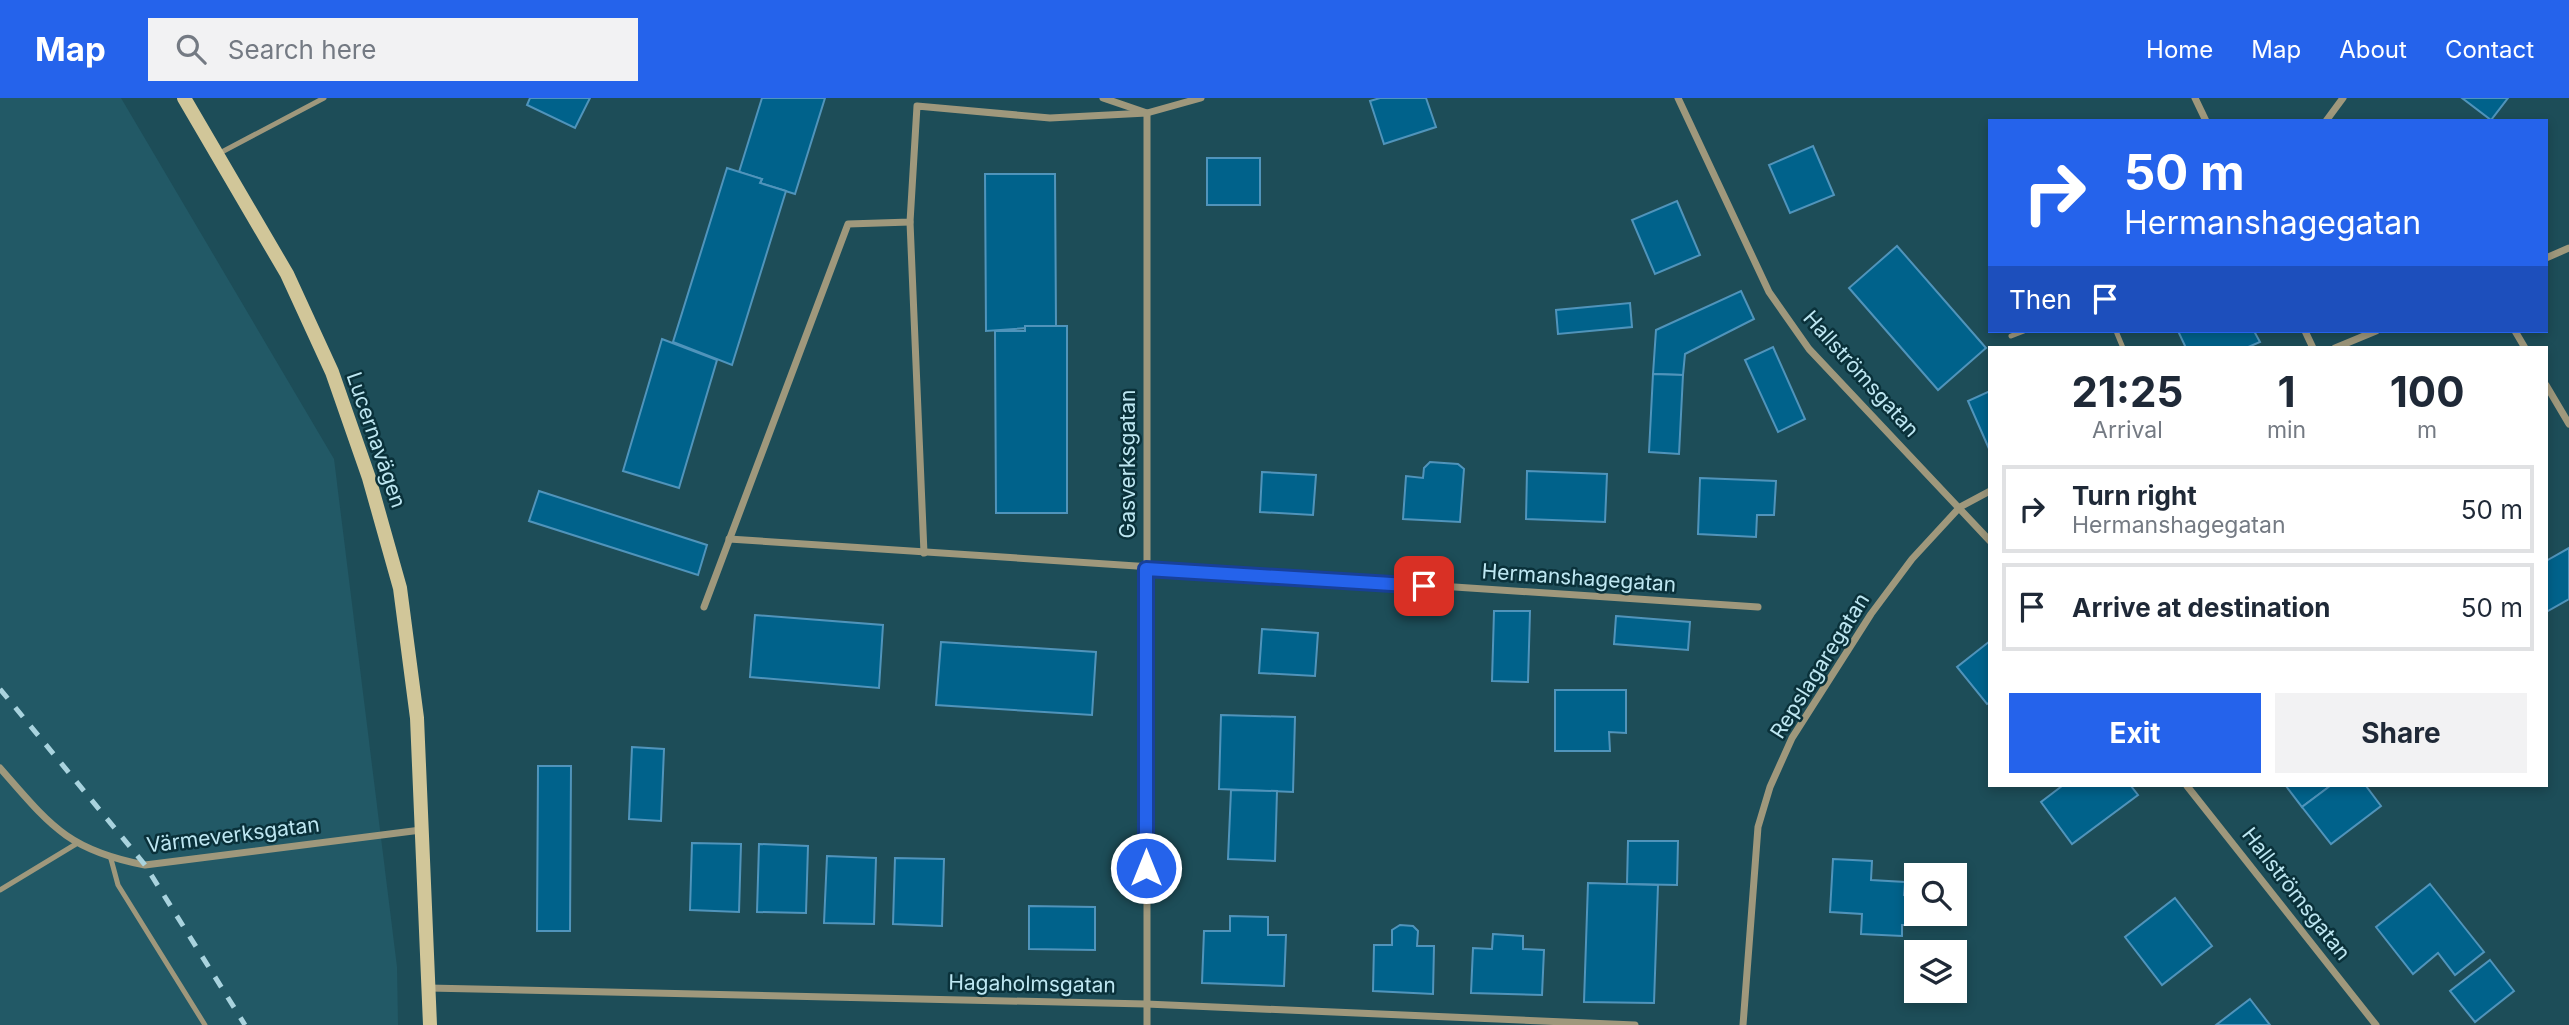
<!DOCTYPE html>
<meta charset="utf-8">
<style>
:root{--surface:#fff;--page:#f2f2f3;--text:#1f2937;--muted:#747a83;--line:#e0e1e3;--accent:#2563eb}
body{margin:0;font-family:Inter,sans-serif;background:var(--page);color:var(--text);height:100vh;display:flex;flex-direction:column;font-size:26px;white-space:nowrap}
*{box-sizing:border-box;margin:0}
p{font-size:23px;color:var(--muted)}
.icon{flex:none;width:38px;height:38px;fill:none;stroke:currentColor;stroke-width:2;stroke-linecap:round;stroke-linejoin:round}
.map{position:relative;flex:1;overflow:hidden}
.panel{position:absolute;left:1988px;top:248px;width:560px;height:441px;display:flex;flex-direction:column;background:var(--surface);border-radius:0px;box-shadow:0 4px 10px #0003}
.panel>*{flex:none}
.hud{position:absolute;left:1988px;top:21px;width:560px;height:214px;border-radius:0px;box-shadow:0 4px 10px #0003;background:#2563eb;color:#fff;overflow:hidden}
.tools{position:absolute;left:1904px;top:765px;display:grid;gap:14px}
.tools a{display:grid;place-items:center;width:63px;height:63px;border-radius:0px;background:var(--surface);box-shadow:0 4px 10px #0003;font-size:35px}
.pin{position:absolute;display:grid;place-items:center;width:60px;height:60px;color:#fff;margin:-30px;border-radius:14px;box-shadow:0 4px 10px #0006}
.me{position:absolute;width:77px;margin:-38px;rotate:0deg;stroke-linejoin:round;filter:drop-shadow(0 0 5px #0008)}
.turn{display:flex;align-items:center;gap:24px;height:147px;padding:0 21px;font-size:32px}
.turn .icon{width:91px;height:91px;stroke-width:2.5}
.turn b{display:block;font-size:49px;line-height:60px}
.then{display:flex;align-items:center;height:66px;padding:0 21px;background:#0003;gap:14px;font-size:26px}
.eta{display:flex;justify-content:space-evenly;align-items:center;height:119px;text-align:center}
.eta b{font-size:42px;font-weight:700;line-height:49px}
.primary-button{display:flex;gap:14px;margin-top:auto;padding:14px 21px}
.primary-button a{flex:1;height:80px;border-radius:0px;background:var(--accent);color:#fff;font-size:28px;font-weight:700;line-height:80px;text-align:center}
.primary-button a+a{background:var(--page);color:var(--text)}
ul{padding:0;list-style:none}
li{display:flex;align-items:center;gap:21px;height:88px;margin:0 14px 10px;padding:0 7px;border:4px solid var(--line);border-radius:0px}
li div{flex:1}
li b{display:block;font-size:26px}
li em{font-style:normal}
header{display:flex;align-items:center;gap:42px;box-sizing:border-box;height:98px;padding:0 35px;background:var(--accent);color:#fff}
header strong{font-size:33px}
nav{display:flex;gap:38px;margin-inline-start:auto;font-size:24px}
.search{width:490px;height:63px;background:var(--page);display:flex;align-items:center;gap:18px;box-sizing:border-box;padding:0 24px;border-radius:0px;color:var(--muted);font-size:26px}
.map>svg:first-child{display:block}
.built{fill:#225966}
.building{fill:#00628b;stroke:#5094bb;stroke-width:2}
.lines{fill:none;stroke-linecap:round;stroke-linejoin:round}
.lane{stroke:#9f987c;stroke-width:5}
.street{stroke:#9f987c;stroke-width:7}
.secondary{stroke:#d1c699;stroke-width:14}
.rail{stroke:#a9d3de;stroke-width:5;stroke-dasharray:12 12;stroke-linecap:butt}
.route-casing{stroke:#184099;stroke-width:18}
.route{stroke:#2563eb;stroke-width:12}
.labels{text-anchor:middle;stroke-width:5;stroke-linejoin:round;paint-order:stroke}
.street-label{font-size:21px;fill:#bee7f2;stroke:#0a313a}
</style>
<header>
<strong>Map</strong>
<div class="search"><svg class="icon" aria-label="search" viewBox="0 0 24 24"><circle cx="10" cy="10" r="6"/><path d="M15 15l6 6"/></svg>Search here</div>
<nav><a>Home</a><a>Map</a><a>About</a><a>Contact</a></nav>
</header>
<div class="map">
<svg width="2569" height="927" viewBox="0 0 2569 927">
<rect width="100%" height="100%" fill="#1d4d58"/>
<polygon class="built" points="0,0 121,0 334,361 397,869 398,927 0,927"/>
<g class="building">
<polygon points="530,0 590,0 575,30 527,7"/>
<polygon points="762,0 825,0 795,96 760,85 762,81 739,74"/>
<polygon points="1380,0 1426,0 1436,29 1384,46 1370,3"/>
<polygon points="2462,0 2508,0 2491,22"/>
<polygon points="1813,48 1834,97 1790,115 1769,67"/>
<rect x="1207" y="60" width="53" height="47"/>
<polygon points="727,70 762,81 760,85 786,93 732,267 673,244"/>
<polygon points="985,76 1055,76 1056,228 986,233"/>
<polygon points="1677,103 1700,157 1655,176 1632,122"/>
<polygon points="1897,148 1986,250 1938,292 1849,190"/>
<polygon points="1741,193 1754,221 1685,256 1683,277 1653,276 1656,232"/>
<polygon points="1630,205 1632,229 1558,236 1556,212"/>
<polygon points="1025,228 1067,228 1067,415 996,415 995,233 1025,233"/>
<polygon points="2178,233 2254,233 2260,244 2246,250 2186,250"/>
<polygon points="662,241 717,262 679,390 623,373"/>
<polygon points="1773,249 1805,321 1778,334 1745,262"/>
<polygon points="1653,276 1683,277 1679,356 1649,354"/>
<polygon points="1990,293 1990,353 1968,303"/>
<polygon points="1430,364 1458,366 1464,371 1460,424 1403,421 1406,378 1423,380 1424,370"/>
<polygon points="1527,373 1607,376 1605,424 1526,421"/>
<polygon points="1262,374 1316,377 1313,417 1260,414"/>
<polygon points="1700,380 1776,383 1774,417 1757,417 1756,439 1698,436"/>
<polygon points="539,393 707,447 698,477 529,423"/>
<polygon points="2569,450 2569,501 2546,514 2546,463"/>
<polygon points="1494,513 1530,513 1528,584 1492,583"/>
<polygon points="755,517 883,527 879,590 750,579"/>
<polygon points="1616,518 1690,524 1688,552 1614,546"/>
<polygon points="1262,531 1318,535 1315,578 1259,575"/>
<polygon points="1990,543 1990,604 1987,606 1957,569"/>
<polygon points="941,544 1096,554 1092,617 936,607"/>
<polygon points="1555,592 1626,592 1626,635 1609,634 1610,653 1555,653"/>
<polygon points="1221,617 1295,619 1293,694 1219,691"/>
<polygon points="632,649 664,651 661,723 629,721"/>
<polygon points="538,668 571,668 570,833 537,833"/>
<polygon points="2062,688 2131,688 2138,697 2072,746 2041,704"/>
<polygon points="2286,688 2330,688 2302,709"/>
<polygon points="2330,688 2366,688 2381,708 2331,746 2302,709"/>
<polygon points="1231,692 1277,693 1275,763 1228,761"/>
<polygon points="1628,743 1678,743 1677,787 1627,786"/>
<polygon points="692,745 741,746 739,814 690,812"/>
<polygon points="759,746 808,748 806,815 757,814"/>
<polygon points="827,758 876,760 874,826 824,825"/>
<polygon points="895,760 944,761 942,828 893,826"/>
<polygon points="1833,761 1872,763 1871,782 1905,784 1904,797 1916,798 1916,827 1902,827 1902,838 1861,836 1862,816 1830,814"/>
<polygon points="1588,785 1658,787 1654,905 1584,904"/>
<polygon points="2430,786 2484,854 2455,877 2438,855 2413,876 2376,829"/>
<polygon points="2175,800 2212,848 2162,887 2125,839"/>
<polygon points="1029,808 1095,809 1095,852 1029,851"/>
<polygon points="1230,818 1268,819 1268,837 1286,837 1284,888 1202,885 1204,833 1230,833"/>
<polygon points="1400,827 1413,828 1418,833 1417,848 1434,848 1433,896 1373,893 1374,847 1392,847 1392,832"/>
<polygon points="1493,836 1523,838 1523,851 1544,852 1542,897 1471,895 1473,850 1492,851"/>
<polygon points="2490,862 2514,893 2475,924 2450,893"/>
<polygon points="2250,901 2270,927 2216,927"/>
</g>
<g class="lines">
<g class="lane">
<polyline points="218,56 324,0"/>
<polyline points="2116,233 2123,250"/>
<polyline points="2011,238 2024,233"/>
<polyline points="111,761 118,787 205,927"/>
<polyline points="0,792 76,746"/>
</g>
<g class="street">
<polyline points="1103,0 1147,15 1201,0"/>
<polyline points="1678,0 1769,194 1809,251 1990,443"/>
<polyline points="2195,0 2206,23"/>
<polyline points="2326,23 2343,0"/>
<polyline points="910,124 924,455"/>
<polyline points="2546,160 2569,150"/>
<polyline points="2305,233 2313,250"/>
<polyline points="2515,233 2525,250"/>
<polyline points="2335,250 2376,233"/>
<polyline points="2546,287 2569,326"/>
<polyline points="729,441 1758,509"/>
<polyline points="704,509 848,126 910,124 917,8 1050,20 1147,15 1147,927"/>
<path d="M0 670C50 727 67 752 145 767L421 732"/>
<polyline points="2187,688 2376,927"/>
<polyline points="428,890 1146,906 1635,927"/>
<polyline points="1743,927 1758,729 1770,689 1792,640 1871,516 1912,461 1960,409 1990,393"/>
</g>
<polyline class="secondary" points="184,0 287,176 332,274 369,380 400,490 417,620 430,927"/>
<polyline class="rail" points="0,591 145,767 245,927"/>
</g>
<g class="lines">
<g class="route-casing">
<polyline id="route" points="1146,770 1146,471 1424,488"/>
</g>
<use href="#route" class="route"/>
</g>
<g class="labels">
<g class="street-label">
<text transform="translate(1861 276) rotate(48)" y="7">Hallströmsgatan</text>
<text transform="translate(376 342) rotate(71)" y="7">Lucernavägen</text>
<text transform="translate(1128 366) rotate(-90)" y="7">Gasverksgatan</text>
<text transform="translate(1579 480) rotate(4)" y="7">Hermanshagegatan</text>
<text transform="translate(1820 568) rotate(-58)" y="7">Repslagaregatan</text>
<text transform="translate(233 737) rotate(-7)" y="7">Värmeverksgatan</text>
<text transform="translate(2296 796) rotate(52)" y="7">Hallströmsgatan</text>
<text transform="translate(1032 886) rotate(1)" y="7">Hagaholmsgatan</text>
</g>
</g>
</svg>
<div class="tools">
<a><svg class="icon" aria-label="search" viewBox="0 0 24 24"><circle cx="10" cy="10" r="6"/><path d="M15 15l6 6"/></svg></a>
<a><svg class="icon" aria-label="layers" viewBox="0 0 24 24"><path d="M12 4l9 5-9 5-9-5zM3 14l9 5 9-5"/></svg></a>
</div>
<div class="pin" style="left:1424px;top:488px;background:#d93025"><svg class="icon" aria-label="arrive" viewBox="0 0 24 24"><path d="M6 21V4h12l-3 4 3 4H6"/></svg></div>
<svg class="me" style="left:1146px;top:770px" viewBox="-20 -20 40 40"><circle r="17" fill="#2563eb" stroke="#fff" stroke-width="3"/><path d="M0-11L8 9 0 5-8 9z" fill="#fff"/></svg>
<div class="hud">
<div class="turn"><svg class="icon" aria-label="right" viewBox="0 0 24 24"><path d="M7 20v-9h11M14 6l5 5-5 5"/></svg><div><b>50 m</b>Hermanshagegatan</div></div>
<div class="then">Then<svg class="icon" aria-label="arrive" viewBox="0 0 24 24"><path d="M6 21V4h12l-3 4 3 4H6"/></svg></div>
</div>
<section class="panel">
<div class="eta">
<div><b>21:25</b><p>Arrival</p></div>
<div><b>1</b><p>min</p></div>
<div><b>100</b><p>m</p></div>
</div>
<ul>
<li><svg class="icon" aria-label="right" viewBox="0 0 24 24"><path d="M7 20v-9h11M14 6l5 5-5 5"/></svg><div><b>Turn right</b><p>Hermanshagegatan</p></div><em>50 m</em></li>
<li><svg class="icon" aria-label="arrive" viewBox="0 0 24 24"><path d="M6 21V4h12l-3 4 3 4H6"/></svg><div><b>Arrive at destination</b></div><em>50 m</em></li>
</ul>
<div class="primary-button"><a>Exit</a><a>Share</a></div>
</section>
</div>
